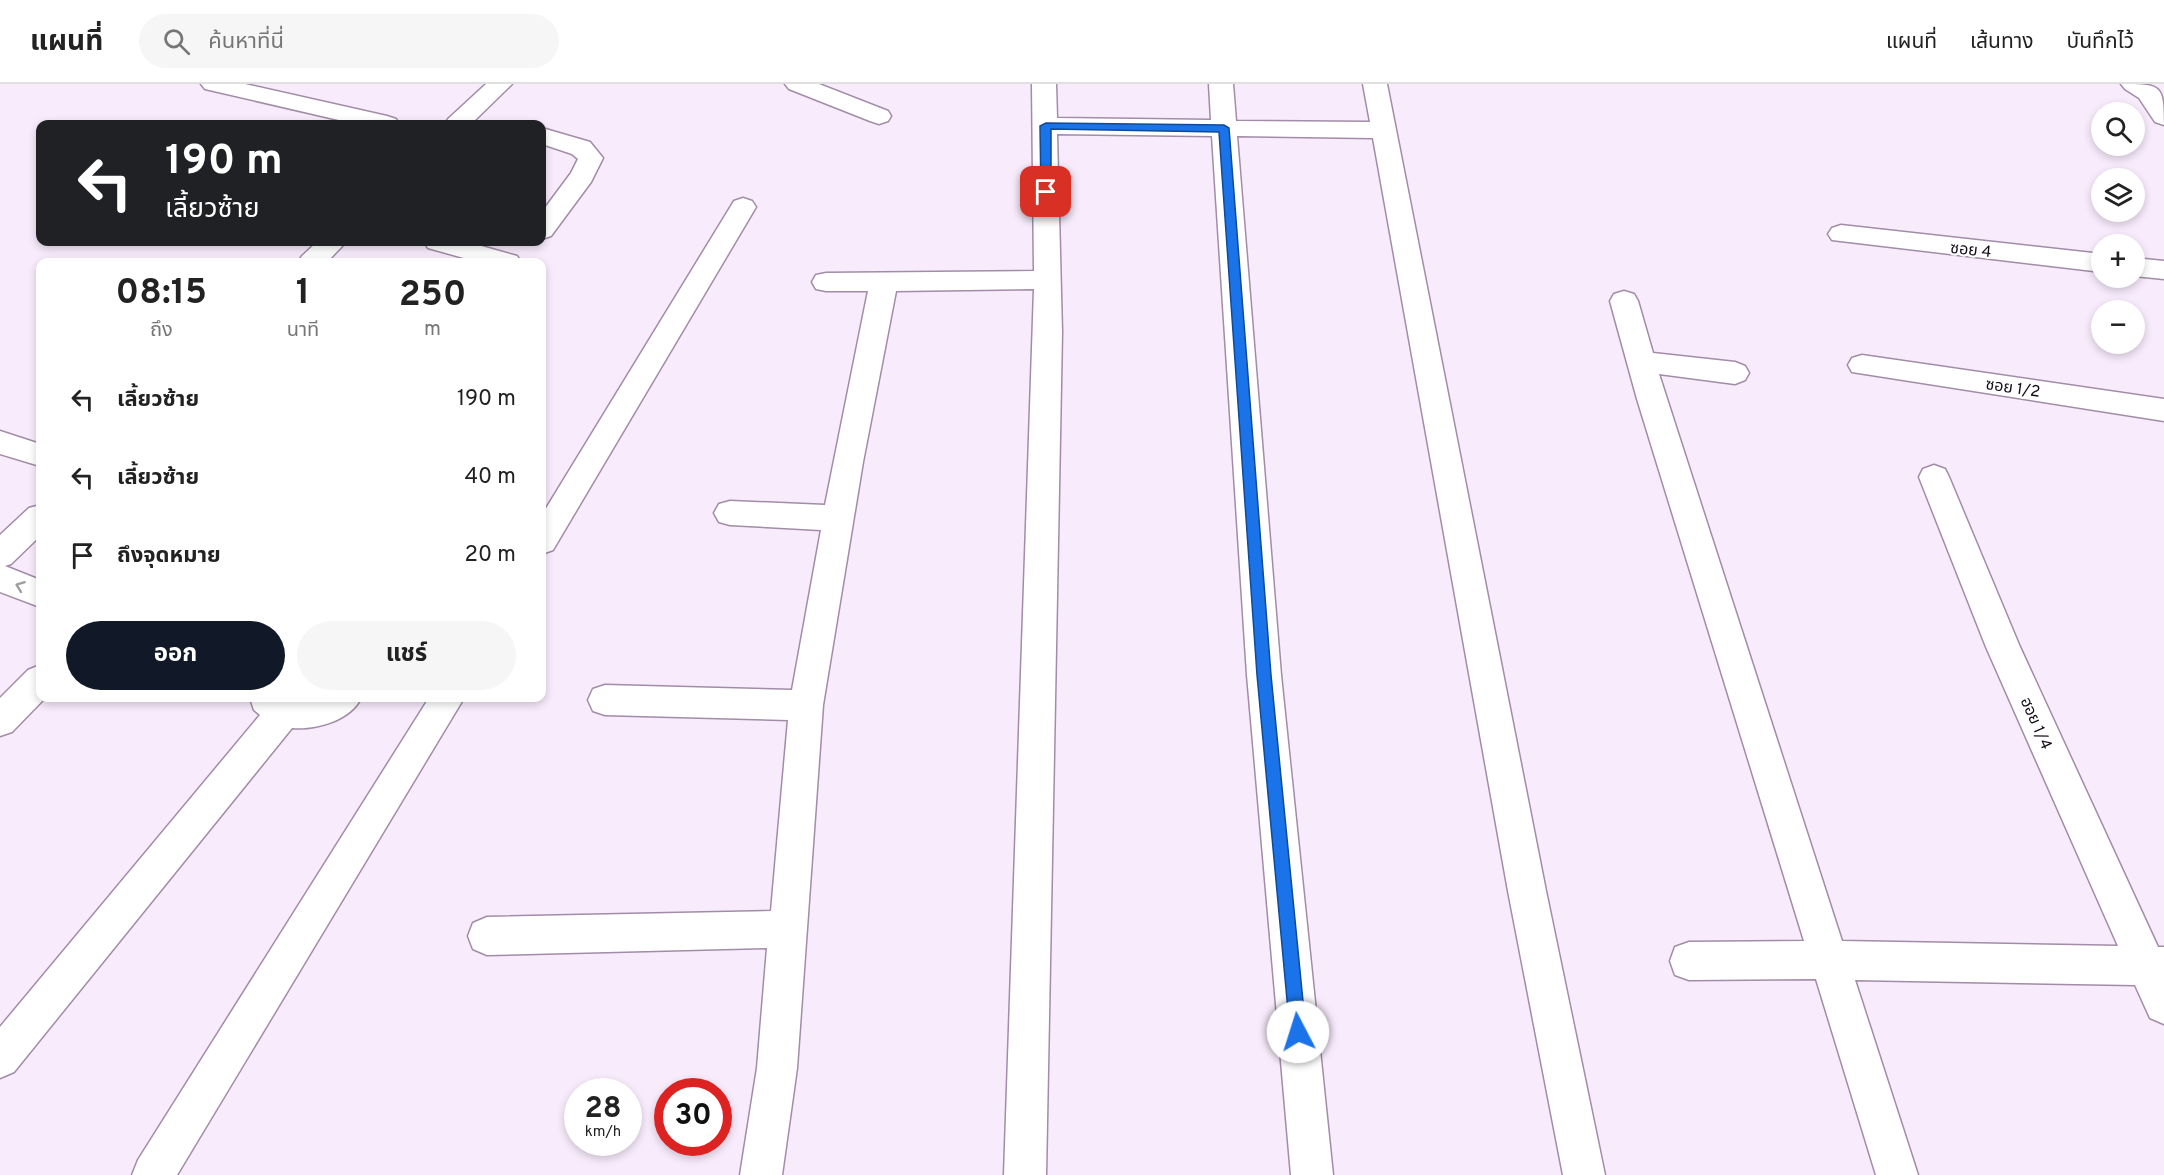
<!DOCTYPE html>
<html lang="th">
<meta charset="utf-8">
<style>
:root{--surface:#fff;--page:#f6f6f6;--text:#222;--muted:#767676;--line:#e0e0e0;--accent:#111827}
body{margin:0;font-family:Overpass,"Noto Sans Thai",sans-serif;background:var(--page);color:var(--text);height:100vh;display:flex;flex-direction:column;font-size:22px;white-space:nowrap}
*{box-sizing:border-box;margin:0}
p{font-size:20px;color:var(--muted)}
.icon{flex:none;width:33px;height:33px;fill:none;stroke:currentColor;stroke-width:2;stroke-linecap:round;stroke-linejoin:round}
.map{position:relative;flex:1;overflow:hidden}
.panel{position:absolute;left:36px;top:174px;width:510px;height:444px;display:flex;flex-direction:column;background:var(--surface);border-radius:12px;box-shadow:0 3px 9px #0003}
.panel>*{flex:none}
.guide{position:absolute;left:36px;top:36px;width:510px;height:126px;border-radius:12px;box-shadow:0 3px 9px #0003;background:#202124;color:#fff;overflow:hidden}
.fabs{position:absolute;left:2091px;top:18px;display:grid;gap:12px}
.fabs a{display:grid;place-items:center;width:54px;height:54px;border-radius:50%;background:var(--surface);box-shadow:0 3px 9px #0003;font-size:30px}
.speed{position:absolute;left:564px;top:994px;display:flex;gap:12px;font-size:30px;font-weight:700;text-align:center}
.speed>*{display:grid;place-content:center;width:78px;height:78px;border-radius:50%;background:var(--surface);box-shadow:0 3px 9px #0003;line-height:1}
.speed small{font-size:15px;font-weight:400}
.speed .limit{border:9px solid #d22;background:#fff;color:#111}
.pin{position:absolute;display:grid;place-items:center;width:51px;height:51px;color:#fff;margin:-26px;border-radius:12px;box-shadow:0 3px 9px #0006}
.me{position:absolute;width:66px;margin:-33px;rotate:355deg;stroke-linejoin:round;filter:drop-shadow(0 0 4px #0008)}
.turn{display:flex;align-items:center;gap:21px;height:126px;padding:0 30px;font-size:27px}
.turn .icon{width:78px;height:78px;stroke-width:2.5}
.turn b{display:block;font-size:42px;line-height:51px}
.eta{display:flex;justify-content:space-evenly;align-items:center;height:102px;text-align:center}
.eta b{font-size:36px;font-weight:700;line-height:42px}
.action{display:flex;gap:12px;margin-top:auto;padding:12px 30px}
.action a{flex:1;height:69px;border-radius:36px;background:var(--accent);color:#fff;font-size:24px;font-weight:700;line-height:69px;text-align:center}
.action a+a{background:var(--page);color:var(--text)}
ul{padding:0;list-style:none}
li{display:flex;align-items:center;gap:18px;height:78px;padding:0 30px}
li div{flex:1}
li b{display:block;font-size:22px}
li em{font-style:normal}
header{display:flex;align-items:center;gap:36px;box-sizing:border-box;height:84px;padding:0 30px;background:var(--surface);border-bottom:2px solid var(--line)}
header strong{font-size:28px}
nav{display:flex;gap:33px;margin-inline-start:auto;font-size:21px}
.search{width:420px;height:54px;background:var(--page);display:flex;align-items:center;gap:15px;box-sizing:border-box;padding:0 21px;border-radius:33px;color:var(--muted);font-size:22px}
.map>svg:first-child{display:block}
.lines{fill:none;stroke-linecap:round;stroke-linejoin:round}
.minor-casing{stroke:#a28ca8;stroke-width:3}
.minor{fill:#fff;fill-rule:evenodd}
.oneway{stroke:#a09da1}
.route{fill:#1a73e8;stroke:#114b97;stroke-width:1.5}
.labels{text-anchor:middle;stroke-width:4.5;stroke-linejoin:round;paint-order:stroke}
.street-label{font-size:16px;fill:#120a14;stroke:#fff}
</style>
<header>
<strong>แผนที่</strong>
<div class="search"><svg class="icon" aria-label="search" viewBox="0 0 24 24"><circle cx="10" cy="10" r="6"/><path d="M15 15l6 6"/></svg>ค้นหาที่นี่</div>
<nav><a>แผนที่</a><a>เส้นทาง</a><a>บันทึกไว้</a></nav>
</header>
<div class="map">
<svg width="2164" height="1091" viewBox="0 0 2164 1091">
<rect width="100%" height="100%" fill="#f8ebfc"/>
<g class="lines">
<g class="minor-casing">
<g id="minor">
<polygon points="201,0 245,0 387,32 396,35 399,40 356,40 205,5"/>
<polygon points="486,0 512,0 471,40 445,40 448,35"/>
<polygon points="785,0 819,0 888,27 891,32 888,37 879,40 870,37 789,5"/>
<polygon points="1032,0 1056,0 1057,34 1211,36 1209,0 1233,0 1236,37 1370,38 1363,0 1387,0 1546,807 1605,1091 1563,1091 1508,807 1373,54 1237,52 1281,591 1333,1091 1291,1091 1247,591 1212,52 1057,50 1062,248 1046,1091 1004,1091 1034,205 896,207 863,378 823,621 797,984 782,1091 740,1091 757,984 767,864 487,871 473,865 468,852 473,839 487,833 771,827 788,636 605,631 593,627 588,616 593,605 605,601 792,606 821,446 730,441 719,438 714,429 719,420 730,417 825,421 868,207 826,207 816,205 812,198 816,191 826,189 1034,187"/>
<path d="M2121 0C2161 0 2164 0 2164 41L2155 38 2139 14 2125 5Z"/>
<polygon points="542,44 590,58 603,74 591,98 551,152 542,155 542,128 571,89 578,75 572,70 542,60"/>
<polygon points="743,114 752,117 756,123 553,466 542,470 542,431 734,117"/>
<polygon points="1841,141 2102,170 2102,188 1832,156 1828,150 1832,144"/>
<polygon points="317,158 346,158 327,178 298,178 302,172"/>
<polygon points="424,158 467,158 517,172 521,178 478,178 428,164"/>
<polygon points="2134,174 2164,177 2164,195 2134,192"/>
<polygon points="1624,207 1634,210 1638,217 1653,269 1735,278 1745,282 1749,289 1745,296 1735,300 1659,290 1842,857 2118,862 1986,563 1919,393 1923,385 1934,381 1945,385 1949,393 2020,563 2158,863 2164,863 2164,940 2150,934 2135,901 1855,896 1918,1091 1876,1091 1816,895 1689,896 1675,891 1670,877 1675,863 1689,858 1804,857 1637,315 1610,217 1614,210"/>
<polygon points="1862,271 2164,315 2164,337 1852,288 1848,281 1852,274"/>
<polygon points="0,347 40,360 40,382 0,370"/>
<polygon points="40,421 40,452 11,480 5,482 40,496 40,523 0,508 0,451 29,424"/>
<polygon points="40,581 40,614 45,614 12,648 0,652 0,614 28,586"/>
<path d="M250 614H361C350 637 315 646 292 644L14 988 0 994V943L260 631 254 626Z"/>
<polygon points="429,614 464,614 177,1091 132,1091 138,1076"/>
</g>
</g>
<use href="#minor" class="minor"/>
</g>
<defs><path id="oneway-chevron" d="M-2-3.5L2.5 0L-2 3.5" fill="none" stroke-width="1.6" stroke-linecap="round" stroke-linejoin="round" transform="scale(1.5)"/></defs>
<use class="oneway" href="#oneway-chevron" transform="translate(20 502) rotate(-159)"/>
<polygon class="route" points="1046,39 1224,41 1229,44 1271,591 1306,948 1304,954 1298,956 1292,954 1290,948 1257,591 1219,48 1051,45 1051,108 1046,111 1041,108 1040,42"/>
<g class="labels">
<g class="street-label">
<text transform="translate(1971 165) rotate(6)" y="6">ซอย 4</text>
<text transform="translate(2013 303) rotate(8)" y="6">ซอย 1/2</text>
<text transform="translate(2037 639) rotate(66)" y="6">ฮอย 1/4</text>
</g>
</g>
</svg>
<div class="fabs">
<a><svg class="icon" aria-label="search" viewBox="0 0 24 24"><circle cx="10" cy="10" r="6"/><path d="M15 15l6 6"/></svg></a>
<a><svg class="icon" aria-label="layers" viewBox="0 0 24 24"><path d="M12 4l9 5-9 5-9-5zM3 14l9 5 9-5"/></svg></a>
<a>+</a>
<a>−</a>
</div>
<div class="speed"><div>28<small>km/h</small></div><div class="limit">30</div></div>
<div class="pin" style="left:1046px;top:108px;background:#d93025"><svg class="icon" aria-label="arrive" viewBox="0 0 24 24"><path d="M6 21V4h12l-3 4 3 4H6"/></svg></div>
<svg class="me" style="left:1298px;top:948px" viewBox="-20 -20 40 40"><circle r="19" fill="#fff"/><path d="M0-13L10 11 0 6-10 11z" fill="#1a73e8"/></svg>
<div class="guide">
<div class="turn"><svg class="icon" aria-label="left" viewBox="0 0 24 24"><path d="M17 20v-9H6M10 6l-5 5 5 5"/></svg><div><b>190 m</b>เลี้ยวซ้าย</div></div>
</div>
<section class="panel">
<div class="eta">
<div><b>08:15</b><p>ถึง</p></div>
<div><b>1</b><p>นาที</p></div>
<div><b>250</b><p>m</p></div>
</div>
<ul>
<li><svg class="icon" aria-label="left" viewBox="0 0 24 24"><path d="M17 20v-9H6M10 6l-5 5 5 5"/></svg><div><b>เลี้ยวซ้าย</b></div><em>190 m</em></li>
<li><svg class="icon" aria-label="left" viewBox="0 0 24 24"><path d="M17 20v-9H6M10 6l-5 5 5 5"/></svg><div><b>เลี้ยวซ้าย</b></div><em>40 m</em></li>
<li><svg class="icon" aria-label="arrive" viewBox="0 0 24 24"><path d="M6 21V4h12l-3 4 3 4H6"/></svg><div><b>ถึงจุดหมาย</b></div><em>20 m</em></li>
</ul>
<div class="action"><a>ออก</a><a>แชร์</a></div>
</section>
</div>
